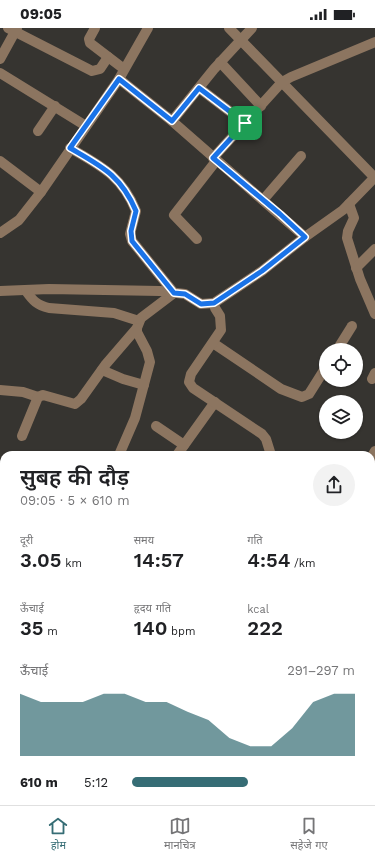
<!DOCTYPE html>
<html lang="hi">
<head>
<meta charset="utf-8">
<style>
	:root { --surface:#fff; --page:#f2f2f2; --text:#202124; --muted:#757577; --line:#e0e0e0; --accent:#366d75 }
	body { margin:0; font-family:"Work Sans","Noto Sans Devanagari",sans-serif; background:var(--page); color:var(--text); height:100vh; display:flex; flex-direction:column; font-size:15px; white-space:nowrap }
	* { box-sizing:border-box; margin:0 }
	p { font-size:13px; color:var(--muted) }
	.icon { flex:none; width:22px; height:22px; fill:none; stroke:currentColor; stroke-width:2; stroke-linecap:round; stroke-linejoin:round }
	.map { position:relative; flex:1; overflow:hidden }
	.sheet { position:absolute; left:0px; top:423px; width:375px; height:354px; display:flex; flex-direction:column; background:var(--surface); border-radius:12px 12px 0 0; box-shadow:0 1px 3px #0004 }
	.sheet>* { flex:none }
	.fabs { position:absolute; left:319px; top:315px; display:grid; gap:8px }
	.fabs a { display:grid; place-items:center; width:44px; height:44px; border-radius:50%; background:var(--surface); box-shadow:0 1px 3px #0004; font-size:20px }
	.pin { position:absolute; display:grid; place-items:center; width:34px; height:34px; color:#fff; margin:-17px; border-radius:8px; box-shadow:0 2px 6px #0006 }
	.round { display:grid; place-items:center; flex:none; width:42px; height:42px; border-radius:21px; background:var(--page) }
	.summary { display:flex; align-items:center; justify-content:space-between; height:68px; padding:0 20px }
	h1 { font-size:22px; font-weight:600; line-height:30px }
	.stats { display:grid; grid-template-columns:repeat(3,1fr); gap:6px; height:68px; padding:4px 20px }
	.stats div { display:grid; align-content:center }
	.stats b { font-size:20px; font-weight:600 }
	.stats small { font-size:11px; font-weight:400 }
	.stats p { font-size:11px }
	.chart { height:112px; padding:8px 20px }
	.chart p { display:flex; justify-content:space-between }
	.chart svg { width:100%; height:72px; margin-top:4px; fill:var(--accent); opacity:.7 }
	ul { padding:0 20px; list-style:none; font-size:13px }
	li { display:grid; grid-template-columns:64px 48px 1fr; align-items:center; height:30px }
	li i { height:10px; border-radius:5px; background:var(--accent) }
	.status { display:flex; justify-content:space-between; align-items:center; height:28px; padding:0 20px; background:var(--surface); direction:ltr }
	.status svg { height:11px; fill:currentColor }
	.dock { display:flex; justify-content:space-around; align-items:center; height:56px; border-top:1px solid var(--line); background:var(--surface); font-size:11px; color:var(--muted) }
	.dock a { display:grid; justify-items:center; gap:2px }
	.dock .selected { color:var(--accent) }
	.map>svg:first-child { display:block }
</style>
</head>
<body>
<div class="status"><b>09:05</b><svg viewBox="0 0 49 12"><path d="M0 12V9h3v3zM5 12V6h3v6zM10 12V3h3v9zM15 12V0h3v12zM26 1h20v11H26zM47 4h2v5h-2z"/></svg></div>
<div class="map">
<svg width="375" height="777" viewBox="0 0 375 777">
	<rect width="100%" height="100%" fill="#363430"/>
	<g fill="none" stroke-linecap="round" stroke-linejoin="round">
		<g stroke="#8c7560" stroke-width="10">
			<path d="M 8,0 L 92,43 L 100,41 L 108,29"/>
			<path d="M 95,0 L 89,11 L 90,15 L 124,41"/>
			<path d="M 229,0 L 375,150"/>
			<path d="M 0,31 L 17,0"/>
			<path d="M 220,34 L 261,78"/>
			<path d="M 0,45 L 86,98"/>
			<path d="M 119,51 L 172,93 L 305,209"/>
			<path d="M 199,60 L 245,95"/>
			<path d="M 172,93 L 214,41 L 252,0"/>
			<path d="M 38,103 L 55,78"/>
			<path d="M 70,120 C 101,138 122,148 136,183 L 130,206 L 132,213 L 174,265 L 141,290 L 137,300 L 137,304 L 147,323 L 150,334 L 135,390 L 119,427"/>
			<path d="M 213,130 L 282,54 L 291,49 L 375,14"/>
			<path d="M 0,133 L 41,164"/>
			<path d="M 263,172 L 301,128"/>
			<path d="M 349,176 L 354,190 L 348,203 L 347,210 L 360,251 L 375,286"/>
			<path d="M 0,205 L 19,192 L 41,164 L 119,51 L 148,0"/>
			<path d="M 197,211 L 174,187 L 216,133"/>
			<path d="M 356,240 L 375,221"/>
			<path d="M 0,263 L 49,261 L 160,263 L 185,266 L 201,276 L 214,275"/>
			<path d="M 26,263 C 33,273 37,277 49,280 L 114,285 L 139,293"/>
			<path d="M 213,315 L 281,361 L 302,369 L 309,366 L 326,339"/>
			<path d="M 337,322 L 352,298"/>
			<path d="M 102,342 L 123,351 L 144,357"/>
			<path d="M 372,351 L 375,345"/>
			<path d="M 0,362 L 23,364 L 38,369"/>
			<path d="M 156,398 L 184,417"/>
			<path d="M 22,408 L 38,369 L 43,367 L 75,376 L 81,371 L 106,336 L 137,300"/>
			<path d="M 177,427 L 215,374"/>
			<path d="M 271,427 L 266,411 L 262,406 L 193,360 L 189,354 L 191,346 L 221,302 L 220,288 L 215,280 L 214,275 L 262,243 L 305,209 L 343,182 L 375,149"/>
			<path d="M 371,430 L 375,423"/>
			<path d="M 0,521 L 4,519"/>
			<path d="M 0,579 L 4,578"/>
			<path d="M 0,615 L 4,611"/>
			<path d="M 371,618 L 375,612"/>
			<path d="M 0,654 L 4,657"/>
			<path d="M 371,692 L 375,693"/>
			<path d="M 0,741 L 4,736"/>
			<path d="M 101,773 L 106,777"/>
			<path d="M 138,777 L 140,773"/>
			<path d="M 289,777 L 291,773"/>
			<path d="M 365,777 L 369,773"/>
		</g>
	</g>
	<g fill="none" stroke-linecap="round" stroke-linejoin="round">
		<g stroke="#fff" stroke-width="8">
			<path id="route" d="M 119,51 L 172,93 L 199,60 L 245,95 L 213,130 L 280,186 L 305,209 L 262,243 L 214,275 L 201,276 L 185,266 L 174,265 L 132,213 L 131,203 L 136,183 C 121,147 101,138 70,120 Z"/>
		</g>
		<use href="#route" stroke="#1a73e8" stroke-width="5"/>
	</g>
</svg>
<div class="fabs">
<a><svg class="icon" aria-label="locate" viewBox="0 0 24 24"><circle cx="12" cy="12" r="6"/><path d="M12 2v4M12 18v4M2 12h4M18 12h4"/></svg></a>
<a><svg class="icon" aria-label="layers" viewBox="0 0 24 24"><path d="M12 4l9 5-9 5-9-5zM3 14l9 5 9-5"/></svg></a>
</div>
<div class="pin" style="left:245px;top:95px;background:#1e9e55"><svg class="icon" aria-label="arrive" viewBox="0 0 24 24"><path d="M6 21V4h12l-3 4 3 4H6"/></svg></div>
<section class="sheet">
<div class="summary"><div><h1>सुबह की दौड़</h1><p>09:05 · 5 × 610 m</p></div><a class="round"><svg class="icon" aria-label="share" viewBox="0 0 24 24"><path d="M12 15V3M7 8l5-5 5 5M5 13v7h14v-7"/></svg></a></div>
<div class="stats">
<div><p>दूरी</p><b>3.05<small> km</small></b></div>
<div><p>समय</p><b>14:57</b></div>
<div><p>गति</p><b>4:54<small> /km</small></b></div>
</div>
<div class="stats">
<div><p>ऊँचाई</p><b>35<small> m</small></b></div>
<div><p>हृदय गति</p><b>140<small> bpm</small></b></div>
<div><p>kcal</p><b>222</b></div>
</div>
<div class="chart"><p><span>ऊँचाई</span>291–297 m</p>
<svg viewBox="0 0 160 44" preserveAspectRatio="none"><path d="M0 44V6L10 11L20 11L30 11L40 6L50 6L60 11L70 11L80 17L90 22L100 33L110 38L120 38L130 27L140 11L150 6L160 6V44z"/></svg>
</div>
<ul>
<li><b>610 m</b>5:12<i style="width:52%"></i></li>
</ul>
</section>
</div>
<nav class="dock">
<a class="selected"><svg class="icon" aria-label="home" viewBox="0 0 24 24"><path d="M3 11l9-7 9 7M6 9v11h12V9"/></svg>होम</a>
<a><svg class="icon" aria-label="map" viewBox="0 0 24 24"><path d="M3 6l6-2 6 2 6-2v14l-6 2-6-2-6 2zM9 4v14M15 6v14"/></svg>मानचित्र</a>
<a><svg class="icon" aria-label="saved" viewBox="0 0 24 24"><path d="M7 4h10v16l-5-4-5 4z"/></svg>सहेजे गए</a>
</nav>
</body>
</html>
